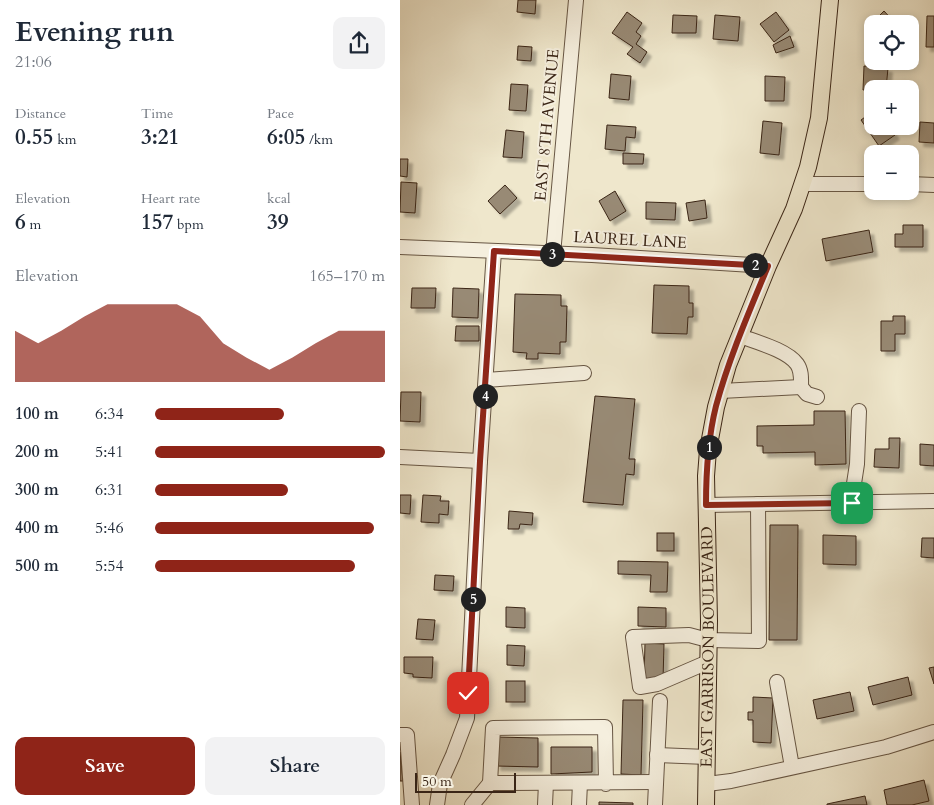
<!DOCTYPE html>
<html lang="en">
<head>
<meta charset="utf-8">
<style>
	:root { --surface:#fff; --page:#f2f2f3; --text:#1f2937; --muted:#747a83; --accent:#8f2418 }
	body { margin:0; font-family:Cardo,serif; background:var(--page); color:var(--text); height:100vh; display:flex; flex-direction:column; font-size:19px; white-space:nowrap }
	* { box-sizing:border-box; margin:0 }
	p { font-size:16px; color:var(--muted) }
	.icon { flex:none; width:28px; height:28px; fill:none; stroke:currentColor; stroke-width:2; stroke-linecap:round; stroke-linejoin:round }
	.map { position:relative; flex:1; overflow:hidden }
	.details { display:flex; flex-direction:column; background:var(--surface); width:400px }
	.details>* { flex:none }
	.buttons { position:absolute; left:464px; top:15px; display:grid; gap:10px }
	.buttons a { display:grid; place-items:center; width:55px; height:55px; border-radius:10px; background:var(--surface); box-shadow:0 2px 8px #0003; font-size:25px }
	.scale { position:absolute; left:15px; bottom:12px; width:101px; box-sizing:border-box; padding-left:5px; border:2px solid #3a2516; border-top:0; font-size:14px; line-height:18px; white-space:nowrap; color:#3a2516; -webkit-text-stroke:4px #f5efde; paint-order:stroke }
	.pin { position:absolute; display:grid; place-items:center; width:42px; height:42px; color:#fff; margin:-21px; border-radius:10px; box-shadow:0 2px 8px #0006 }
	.km { position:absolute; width:25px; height:25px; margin:-12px; border-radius:50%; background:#222; color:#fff; font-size:14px; line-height:25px; text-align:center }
	.round { display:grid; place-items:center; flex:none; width:52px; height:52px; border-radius:10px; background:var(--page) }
	.headline { display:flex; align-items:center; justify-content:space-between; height:85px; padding:0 15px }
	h1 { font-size:28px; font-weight:700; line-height:38px }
	.stats { display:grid; grid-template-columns:repeat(3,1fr); gap:8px; height:85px; padding:5px 15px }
	.stats div { display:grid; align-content:center }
	.stats b { font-size:21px; font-weight:700 }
	.stats small { font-size:14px; font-weight:400 }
	.stats p { font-size:14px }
	.chart { height:140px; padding:10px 15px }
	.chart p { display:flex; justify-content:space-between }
	.chart svg { width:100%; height:90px; margin-top:5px; fill:var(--accent); opacity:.7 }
	.action { display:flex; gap:10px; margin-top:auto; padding:10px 15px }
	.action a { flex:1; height:58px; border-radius:10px; background:var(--accent); color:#fff; font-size:20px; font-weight:700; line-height:58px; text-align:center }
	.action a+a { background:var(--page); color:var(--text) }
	ul { padding:0 15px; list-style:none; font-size:16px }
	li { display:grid; grid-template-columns:80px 60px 1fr; align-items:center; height:38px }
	li i { height:12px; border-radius:6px; background:var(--accent) }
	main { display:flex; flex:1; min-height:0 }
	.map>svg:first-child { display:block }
</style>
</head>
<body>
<main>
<section class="details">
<div class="headline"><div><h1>Evening run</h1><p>21:06</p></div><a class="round"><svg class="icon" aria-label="share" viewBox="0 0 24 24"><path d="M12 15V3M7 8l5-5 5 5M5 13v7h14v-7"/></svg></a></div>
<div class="stats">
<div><p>Distance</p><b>0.55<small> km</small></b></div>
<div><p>Time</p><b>3:21</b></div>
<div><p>Pace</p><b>6:05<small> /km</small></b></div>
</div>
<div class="stats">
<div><p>Elevation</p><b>6<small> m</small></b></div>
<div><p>Heart rate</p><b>157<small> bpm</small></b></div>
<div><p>kcal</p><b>39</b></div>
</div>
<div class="chart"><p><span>Elevation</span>165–170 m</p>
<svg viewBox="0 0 160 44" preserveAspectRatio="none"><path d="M0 44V19L10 25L20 19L30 12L40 6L50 6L60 6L70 6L80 12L90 25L100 32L110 38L120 32L130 25L140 19L150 19L160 19V44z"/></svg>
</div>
<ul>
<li><b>100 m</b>6:34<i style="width:56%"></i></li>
<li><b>200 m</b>5:41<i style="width:100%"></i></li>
<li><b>300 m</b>6:31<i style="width:58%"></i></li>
<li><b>400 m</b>5:46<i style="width:95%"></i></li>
<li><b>500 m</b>5:54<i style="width:87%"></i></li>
</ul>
<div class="action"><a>Save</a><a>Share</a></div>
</section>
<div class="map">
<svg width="534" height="805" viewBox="0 0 534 805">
	<defs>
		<filter id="shadow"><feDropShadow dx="4.5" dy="4.5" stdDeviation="1" flood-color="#0004"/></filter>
	</defs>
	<rect width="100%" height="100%" fill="#efe7cc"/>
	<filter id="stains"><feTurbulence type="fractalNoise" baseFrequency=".004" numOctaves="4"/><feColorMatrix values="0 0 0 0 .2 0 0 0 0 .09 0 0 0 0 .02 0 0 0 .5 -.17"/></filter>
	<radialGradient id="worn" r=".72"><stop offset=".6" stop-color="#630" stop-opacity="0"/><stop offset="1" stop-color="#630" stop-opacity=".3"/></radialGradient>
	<g fill="#988a75" stroke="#3a2516" filter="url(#shadow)">
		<path d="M 118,0 L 136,0 L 135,14 L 117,12 Z"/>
		<path d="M 484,11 L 496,24 L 472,24 L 472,36 L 466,29 Z"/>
		<path d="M 227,12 L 242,23 L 236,32 L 241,36 L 236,44 L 247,52 L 240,63 L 227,54 L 233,47 L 212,33 Z"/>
		<path d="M 376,12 L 389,30 L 374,42 L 360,24 Z"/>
		<path d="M 273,15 L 297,16 L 296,33 L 272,33 Z"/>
		<path d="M 315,15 L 340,17 L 338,41 L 313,39 Z"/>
		<path d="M 527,16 L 534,16 L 534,47 L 526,47 Z"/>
		<path d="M 390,36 L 394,47 L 376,53 L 373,45 Z"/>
		<path d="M 118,46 L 132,47 L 131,61 L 117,60 Z"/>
		<path d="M 464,66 L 488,68 L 486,89 L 463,90 Z"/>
		<path d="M 211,74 L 231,76 L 229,100 L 209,98 Z"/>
		<path d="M 365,76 L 385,77 L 384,101 L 365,101 Z"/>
		<path d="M 111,84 L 128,85 L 126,111 L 109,110 Z"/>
		<path d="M 472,112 L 472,126 L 489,126 L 495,135 L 479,146 L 461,120 Z"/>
		<path d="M 363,121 L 382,123 L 379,155 L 360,153 Z"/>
		<path d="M 520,122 L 534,123 L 534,143 L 519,142 Z"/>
		<path d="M 207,125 L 236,127 L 235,138 L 226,137 L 225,151 L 205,149 Z"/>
		<path d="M 106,130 L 124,132 L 122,158 L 103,157 Z"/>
		<path d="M 223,153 L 244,154 L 243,164 L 223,164 Z"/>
		<path d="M 0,159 L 8,159 L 7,177 L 0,176 Z"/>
		<path d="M 1,182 L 17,183 L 15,213 L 0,212 Z"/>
		<path d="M 105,185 L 117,198 L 100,214 L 88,201 Z"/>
		<path d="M 215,191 L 226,211 L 210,221 L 199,201 Z"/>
		<path d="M 305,200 L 307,218 L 289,221 L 286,203 Z"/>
		<path d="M 246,202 L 276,203 L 275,220 L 246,219 Z"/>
		<path d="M 503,225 L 523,225 L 523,247 L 495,247 L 495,234 L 503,234 Z"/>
		<path d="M 469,230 L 473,252 L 426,261 L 422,239 Z"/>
		<path d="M 254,285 L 289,286 L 289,303 L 293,303 L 293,317 L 288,317 L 287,334 L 252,333 Z"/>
		<path d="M 12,288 L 36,288 L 35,308 L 11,308 Z"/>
		<path d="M 53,288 L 79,289 L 78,318 L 52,317 Z"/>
		<path d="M 115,294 L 161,295 L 161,306 L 167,306 L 166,342 L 160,342 L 160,354 L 138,353 L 138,359 L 126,359 L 127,353 L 113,352 Z"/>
		<path d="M 493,316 L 505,316 L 505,334 L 495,334 L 495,351 L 481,351 L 481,321 L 493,321 Z"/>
		<path d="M 56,326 L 79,326 L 79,341 L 55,341 Z"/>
		<path d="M 1,392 L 21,392 L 20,422 L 0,421 Z"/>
		<path d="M 195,396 L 235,399 L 229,459 L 235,459 L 234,475 L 226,474 L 223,505 L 183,502 Z"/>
		<path d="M 414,411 L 445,411 L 446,464 L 415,465 L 415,452 L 363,453 L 363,446 L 357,446 L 357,426 L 414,425 Z"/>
		<path d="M 489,438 L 500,438 L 499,468 L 474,467 L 475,449 L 489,449 Z"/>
		<path d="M 520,444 L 534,445 L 534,466 L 520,465 Z"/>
		<path d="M 0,495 L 11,495 L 10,514 L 0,513 Z"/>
		<path d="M 23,495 L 41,496 L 40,501 L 49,501 L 48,515 L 39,514 L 39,523 L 21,522 Z"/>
		<path d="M 109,511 L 133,513 L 132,525 L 120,524 L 119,529 L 108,529 Z"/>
		<path d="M 370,525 L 398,525 L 397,640 L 369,640 Z"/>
		<rect x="257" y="533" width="17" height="18"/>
		<path d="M 423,535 L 456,536 L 456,565 L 423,564 Z"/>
		<path d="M 522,538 L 534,538 L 534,558 L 521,557 Z"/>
		<path d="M 218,561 L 268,562 L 267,592 L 250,592 L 251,575 L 218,574 Z"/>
		<path d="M 35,575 L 54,576 L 53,591 L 34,590 Z"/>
		<path d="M 106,607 L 125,608 L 125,628 L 106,627 Z"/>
		<path d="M 238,607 L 266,608 L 266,627 L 238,626 Z"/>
		<path d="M 18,619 L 35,620 L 33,640 L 16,639 Z"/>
		<path d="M 245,643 L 264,644 L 263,680 L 244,679 Z"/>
		<path d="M 107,645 L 125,646 L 124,666 L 107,665 Z"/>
		<path d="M 4,657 L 33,657 L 32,678 L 13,677 L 13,674 L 4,673 Z"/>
		<path d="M 534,667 L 534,684 L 529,668 Z"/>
		<path d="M 508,677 L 512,695 L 473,705 L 468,687 Z"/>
		<rect x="106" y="681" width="19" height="21"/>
		<path d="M 450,692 L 454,711 L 417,719 L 413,700 Z"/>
		<path d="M 353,697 L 373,698 L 371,743 L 353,742 L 353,720 L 348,720 L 348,712 L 353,712 Z"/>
		<path d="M 223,700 L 243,700 L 241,775 L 221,774 Z"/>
		<path d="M 97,737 L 138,738 L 138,767 L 96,766 Z"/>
		<path d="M 151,747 L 192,747 L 192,772 L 151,774 Z"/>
		<path d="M 0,752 L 3,781 L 0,781 Z"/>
		<path d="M 524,780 L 529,801 L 512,805 L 487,805 L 484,790 Z"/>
		<path d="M 465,796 L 467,805 L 427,805 L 427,804 Z"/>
		<path d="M 199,802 L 233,803 L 233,805 L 199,805 Z"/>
	</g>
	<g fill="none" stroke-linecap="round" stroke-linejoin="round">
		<g stroke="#675644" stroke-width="16">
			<g id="minor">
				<path d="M 403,184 L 472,184"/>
				<path d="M 510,184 L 534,185"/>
				<path d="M 0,247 L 192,255 L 368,266"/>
				<path d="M 153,254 L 176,0"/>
				<path d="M 340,336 C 356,342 387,350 397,364 C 402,371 401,380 401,387 L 407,394 L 417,397"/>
				<path d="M 86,380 L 184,373"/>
				<path d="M 321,391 L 401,387"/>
				<path d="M 0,457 L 80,461"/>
				<path d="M 451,503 L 457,464 L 459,411"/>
				<path d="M 306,505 L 534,501"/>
				<path d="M 308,662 L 257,684 L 240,687 L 233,637 L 289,635 L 308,640 L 359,641 L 358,504"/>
				<path d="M 377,682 L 392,767"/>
				<path d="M 0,735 L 7,735 L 12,805"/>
				<path d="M 257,755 L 307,757"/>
				<path d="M 206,784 L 205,727 L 93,728 L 90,783 L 256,782"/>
				<path d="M 307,784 L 331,781 L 486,747 L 534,732"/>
				<path d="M 37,805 L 40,784 L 53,755 L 67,718 L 80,461 L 94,251"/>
				<path d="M 72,805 L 90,783"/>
				<path d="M 145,805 L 146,783"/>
				<path d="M 179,805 L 180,783"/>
				<path d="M 255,805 L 260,701"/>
			</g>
		</g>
		<g stroke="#3a2516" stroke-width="18">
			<g id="major">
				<path id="s1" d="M 306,805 L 309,621 L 306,476 L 308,450 L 316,407 L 328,365 L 368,266 L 394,209 L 408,167 L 419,118 L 430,0"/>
			</g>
		</g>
		<use href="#minor" stroke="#f5efde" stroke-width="14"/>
		<use href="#major" stroke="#efe7cc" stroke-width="16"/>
	</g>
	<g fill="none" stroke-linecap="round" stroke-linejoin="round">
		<g stroke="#fff" stroke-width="10">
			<path id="route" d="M 68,693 L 80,461 L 94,251 L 368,266 C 349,312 329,358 316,406 C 308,438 306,472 306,505 L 452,503"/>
		</g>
		<use href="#route" stroke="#8f2418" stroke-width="6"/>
	</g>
	<g text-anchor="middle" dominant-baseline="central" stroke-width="4" stroke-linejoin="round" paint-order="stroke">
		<g font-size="16" fill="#3a2516" stroke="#f5efde">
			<text transform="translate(147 125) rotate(-85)">EAST 8TH AVENUE</text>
			<text transform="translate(230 240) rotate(3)">LAUREL LANE</text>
			<text stroke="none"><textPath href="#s1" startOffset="158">EAST GARRISON BOULEVARD</textPath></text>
		</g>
	</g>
	<rect width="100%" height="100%" filter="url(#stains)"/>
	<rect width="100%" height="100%" fill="url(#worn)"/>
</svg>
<div class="buttons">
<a><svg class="icon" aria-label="locate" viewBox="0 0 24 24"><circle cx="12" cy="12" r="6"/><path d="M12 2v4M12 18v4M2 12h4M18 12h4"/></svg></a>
<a>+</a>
<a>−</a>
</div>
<div class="scale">50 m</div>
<div class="pin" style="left:452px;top:503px;background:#1e9e55"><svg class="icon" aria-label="arrive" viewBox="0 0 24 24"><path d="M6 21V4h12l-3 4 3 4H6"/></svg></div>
<div class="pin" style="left:68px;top:693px;background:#d93025"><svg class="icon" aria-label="check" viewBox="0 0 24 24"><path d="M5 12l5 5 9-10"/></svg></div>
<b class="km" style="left:309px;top:447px">1</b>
<b class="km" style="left:355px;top:265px">2</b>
<b class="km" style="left:152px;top:254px">3</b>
<b class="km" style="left:85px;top:396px">4</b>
<b class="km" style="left:73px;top:599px">5</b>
</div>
</main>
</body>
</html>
